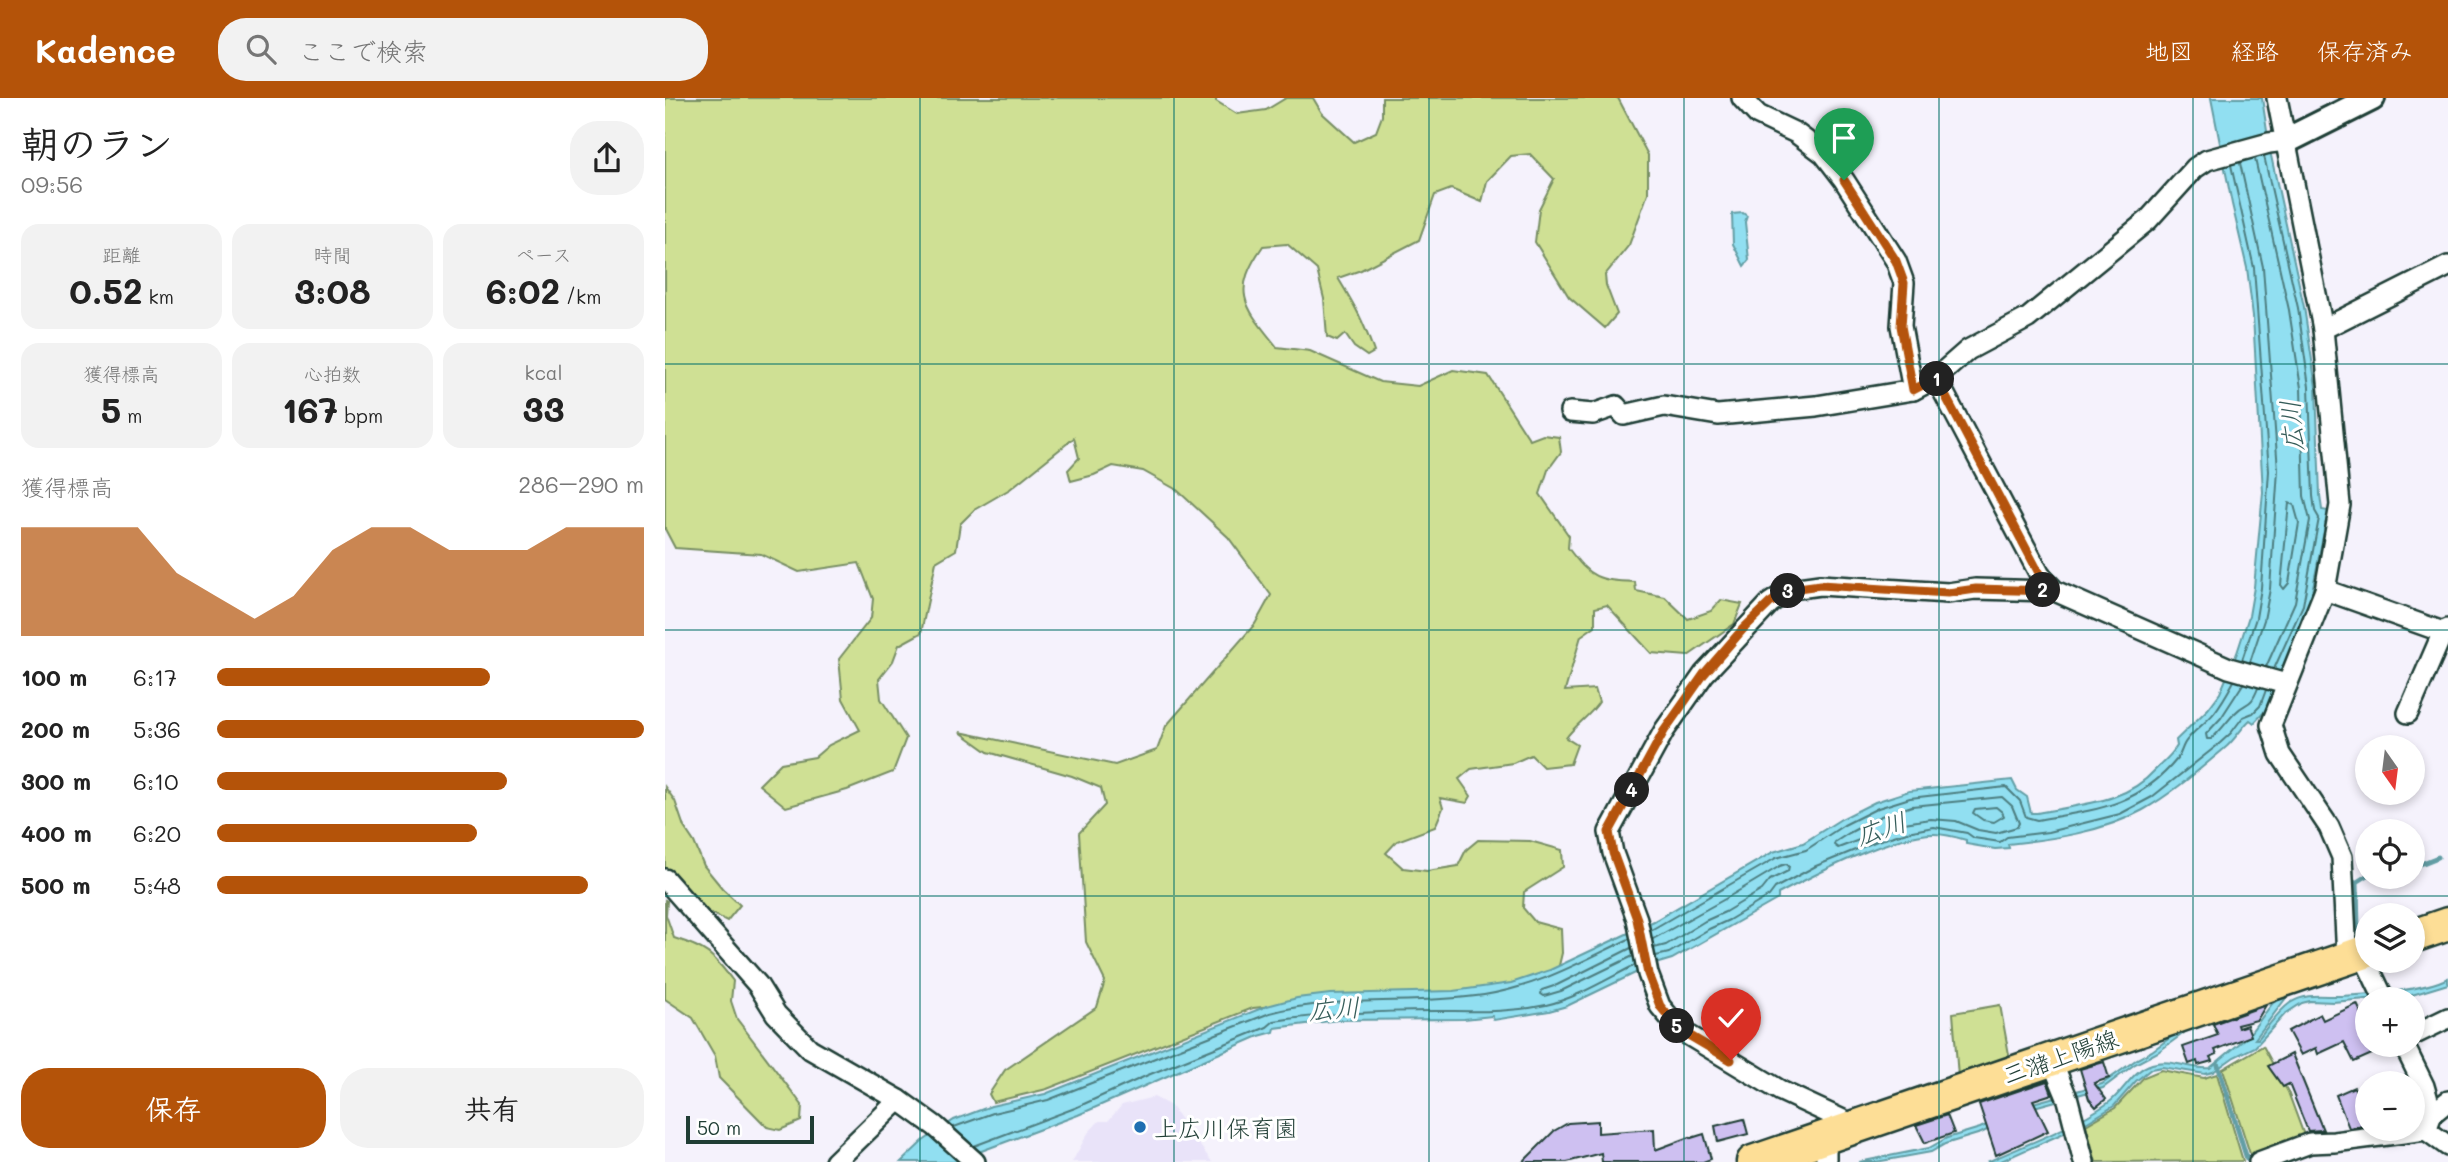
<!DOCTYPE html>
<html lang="ja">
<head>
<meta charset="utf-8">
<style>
	:root { --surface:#fff; --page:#f2f2f2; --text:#222; --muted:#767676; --accent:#b45309 }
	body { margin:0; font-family:Mali,"Klee One",sans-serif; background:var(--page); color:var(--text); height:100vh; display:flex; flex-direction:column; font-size:26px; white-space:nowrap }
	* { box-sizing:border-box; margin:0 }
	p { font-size:23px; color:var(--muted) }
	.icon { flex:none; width:38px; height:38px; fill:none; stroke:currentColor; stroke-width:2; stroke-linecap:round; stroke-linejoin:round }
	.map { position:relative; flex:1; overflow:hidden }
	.sheet { display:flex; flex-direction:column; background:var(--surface); width:665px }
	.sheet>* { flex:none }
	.needle { width:46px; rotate:166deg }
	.fabs { position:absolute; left:1690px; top:637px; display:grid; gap:14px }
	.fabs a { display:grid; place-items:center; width:70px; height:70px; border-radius:50%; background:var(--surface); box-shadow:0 4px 10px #0003; font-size:35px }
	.scale { position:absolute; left:21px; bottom:18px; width:128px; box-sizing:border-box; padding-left:7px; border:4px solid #1f3d34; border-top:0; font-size:19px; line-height:24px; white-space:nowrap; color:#1f3d34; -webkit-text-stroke:5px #fff; paint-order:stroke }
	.pin { position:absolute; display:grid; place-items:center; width:60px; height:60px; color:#fff; margin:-72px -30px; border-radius:50% 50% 50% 0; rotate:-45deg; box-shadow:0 0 7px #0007 }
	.pin .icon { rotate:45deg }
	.km { position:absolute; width:35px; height:35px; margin:-18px; border-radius:50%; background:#222; color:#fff; font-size:19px; line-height:35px; text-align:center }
	.round { display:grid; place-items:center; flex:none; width:74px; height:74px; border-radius:28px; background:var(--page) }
	.head { display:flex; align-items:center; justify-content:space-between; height:119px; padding:0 21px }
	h1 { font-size:38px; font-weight:800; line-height:52px }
	.metrics { display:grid; grid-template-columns:repeat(3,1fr); gap:10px; height:119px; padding:7px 21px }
	.metrics div { display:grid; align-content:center; border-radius:18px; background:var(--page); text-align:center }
	.metrics b { font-size:35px; font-weight:800 }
	.metrics small { font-size:19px; font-weight:400 }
	.metrics p { font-size:19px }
	.chart { height:196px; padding:14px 21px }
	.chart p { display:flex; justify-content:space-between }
	.chart svg { width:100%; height:126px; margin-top:7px; fill:var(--accent); opacity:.7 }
	.action { display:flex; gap:14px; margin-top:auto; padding:14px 21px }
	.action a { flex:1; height:80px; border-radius:28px; background:var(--accent); color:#fff; font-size:28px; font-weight:800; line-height:80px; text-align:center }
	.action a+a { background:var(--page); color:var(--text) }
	ul { padding:0 21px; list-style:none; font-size:23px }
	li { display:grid; grid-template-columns:112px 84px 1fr; align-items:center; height:52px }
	li i { height:18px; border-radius:9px; background:var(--accent) }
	header { display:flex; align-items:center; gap:42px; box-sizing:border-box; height:98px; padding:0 35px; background:var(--accent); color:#fff }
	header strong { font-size:33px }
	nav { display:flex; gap:38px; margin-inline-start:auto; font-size:24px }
	.search { width:490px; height:63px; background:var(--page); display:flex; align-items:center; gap:18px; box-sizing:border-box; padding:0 24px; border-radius:28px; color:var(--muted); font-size:26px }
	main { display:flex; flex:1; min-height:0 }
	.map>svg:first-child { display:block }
</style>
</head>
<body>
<header>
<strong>Kadence</strong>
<div class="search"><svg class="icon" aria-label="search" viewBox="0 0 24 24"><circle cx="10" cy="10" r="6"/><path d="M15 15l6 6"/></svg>ここで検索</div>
<nav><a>地図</a><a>経路</a><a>保存済み</a></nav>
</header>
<main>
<section class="sheet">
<div class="head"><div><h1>朝のラン</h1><p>09:56</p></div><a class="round"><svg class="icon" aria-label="share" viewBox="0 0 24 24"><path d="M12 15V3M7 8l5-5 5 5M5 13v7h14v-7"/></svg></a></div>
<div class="metrics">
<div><p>距離</p><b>0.52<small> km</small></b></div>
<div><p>時間</p><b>3:08</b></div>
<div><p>ペース</p><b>6:02<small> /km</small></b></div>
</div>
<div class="metrics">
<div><p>獲得標高</p><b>5<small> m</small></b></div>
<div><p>心拍数</p><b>167<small> bpm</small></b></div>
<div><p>kcal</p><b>33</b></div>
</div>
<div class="chart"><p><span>獲得標高</span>286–290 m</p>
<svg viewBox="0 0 160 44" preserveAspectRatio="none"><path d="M0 44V6L10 6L20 6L30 6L40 22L50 30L60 38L70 30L80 14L90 6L100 6L110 14L120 14L130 14L140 6L150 6L160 6V44z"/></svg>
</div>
<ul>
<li><b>100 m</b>6:17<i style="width:64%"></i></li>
<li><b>200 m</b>5:36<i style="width:100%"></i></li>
<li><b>300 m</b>6:10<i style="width:68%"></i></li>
<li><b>400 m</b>6:20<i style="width:61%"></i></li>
<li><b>500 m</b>5:48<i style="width:87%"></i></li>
</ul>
<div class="action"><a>保存</a><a>共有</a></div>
</section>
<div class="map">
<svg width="1783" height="1064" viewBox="0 0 1783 1064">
	<rect width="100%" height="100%" fill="#f5f2fc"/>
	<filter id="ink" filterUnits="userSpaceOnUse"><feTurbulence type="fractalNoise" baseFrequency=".0143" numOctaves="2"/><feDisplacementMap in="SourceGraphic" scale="14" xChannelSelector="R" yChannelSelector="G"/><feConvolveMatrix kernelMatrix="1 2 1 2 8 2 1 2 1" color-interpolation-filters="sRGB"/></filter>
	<g filter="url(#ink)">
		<path fill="#e9e3f9" d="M 489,999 L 506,1008 L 547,1064 L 407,1064 L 423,1035 L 434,1023 L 443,1023 L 457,1007 Z"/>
		<g fill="#cfe094" stroke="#778e64" stroke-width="2">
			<path d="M 0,0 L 551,0 L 551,3 L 572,16 L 601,12 L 621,0 L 648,0 L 657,15 L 689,44 L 711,34 L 717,18 L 717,0 L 953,0 L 983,57 L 983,95 L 964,147 L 940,177 L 941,187 L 952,216 L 940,230 L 904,199 L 870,144 L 874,111 L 889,81 L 865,56 L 846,58 L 822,83 L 817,104 L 786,91 L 770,97 L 754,142 L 696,172 L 673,180 C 690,208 698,222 709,254 L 702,258 L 689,249 L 680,236 L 672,243 L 662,239 L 659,201 L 652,172 L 622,146 L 598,148 C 565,195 580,209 612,249 L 645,253 L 715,284 L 753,288 L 788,272 L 823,277 L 865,342 L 878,337 L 894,339 L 896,354 L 883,372 L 875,396 L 904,438 L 903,450 C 926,481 932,482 970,484 L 971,493 L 1000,499 L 1023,521 L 1046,513 L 1056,502 L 1077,506 L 1069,526 L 1023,558 L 986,555 L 942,507 L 930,510 L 930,528 L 916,538 L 900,593 L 930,591 L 934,604 C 925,618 911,626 901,640 L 912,647 L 905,666 L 878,669 L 866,657 L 848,665 L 806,671 L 794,681 L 806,698 L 802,705 L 775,700 L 778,710 L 770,729 L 732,743 L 721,755 L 738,770 L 762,773 L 793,768 L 801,752 L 813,742 L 865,743 L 897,752 L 898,769 L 859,794 L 858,810 L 870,824 L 896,831 L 897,855 L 891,880 L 715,907 L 660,903 L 588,910 L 382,991 L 328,1004 L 324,996 L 340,972 L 432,909 L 440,883 L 421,844 L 414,735 L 440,707 L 436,690 L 407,678 L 323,654 L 295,634 L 450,667 L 492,652 L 501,628 L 590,526 L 606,497 L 563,439 L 512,392 L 478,373 L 448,368 L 429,377 L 406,383 L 403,372 L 414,360 L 409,340 L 345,391 L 309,412 L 295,426 L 291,452 L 271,464 L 256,535 L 234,547 L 228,563 L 214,581 L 216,601 L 241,640 L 228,674 L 182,692 L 121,709 L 94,687 L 116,665 L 150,659 L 164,647 L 195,632 L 178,601 L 174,561 L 206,520 L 208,501 L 194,465 L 134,474 L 96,456 L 10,450 L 0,431 Z"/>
			<path d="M 0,689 L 10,703 L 19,729 L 29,744 L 39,768 L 57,790 L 75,807 L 62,823 L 38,811 L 0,781 Z"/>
			<path d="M 0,802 L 2,803 L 1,817 L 9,840 C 41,850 48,856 68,883 L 66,903 L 72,921 L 137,1007 L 136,1023 L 115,1032 L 102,1029 L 54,980 L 50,958 L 28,920 L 0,901 Z"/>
			<path d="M 1335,907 L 1345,962 L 1293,979 L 1288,915 Z"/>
			<path d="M 1598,948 L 1623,994 L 1640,1040 L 1586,1059 L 1558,971 Z"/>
			<path d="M 1496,972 L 1539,980 L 1552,976 L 1578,1063 L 1431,1064 L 1421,1027 L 1450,1010 L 1479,979 Z"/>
		</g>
		<g fill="#91dff1" stroke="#639ea5" stroke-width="2">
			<path d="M 1546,0 L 1597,0 L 1605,53 L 1639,209 L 1651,289 L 1655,397 L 1657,412 L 1663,413 L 1644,509 L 1602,611 L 1589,625 L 1585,622 C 1576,630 1570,642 1560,650 C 1535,671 1507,696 1478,712 C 1438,734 1388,741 1343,746 L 1344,750 L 1330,751 L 1301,746 L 1301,742 C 1291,739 1280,736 1269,736 C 1227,736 1151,776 1113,796 L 1113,801 L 1007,861 L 987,867 L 902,908 L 884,913 L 829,922 L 827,918 L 799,921 L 673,922 L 610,930 L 609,934 L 594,938 L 413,1017 L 311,1055 L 293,1064 L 236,1064 L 258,1043 L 289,1022 L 326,1008 L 380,996 L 602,908 L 632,900 L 665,896 L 788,893 L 846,885 L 885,872 L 989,823 L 1108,754 L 1138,745 L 1176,721 L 1210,704 L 1244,693 L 1347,682 L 1352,692 L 1362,699 L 1366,715 L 1372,715 C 1414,706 1460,706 1490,672 C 1498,664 1506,658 1512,648 L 1511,642 L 1543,611 L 1555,595 L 1572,555 L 1584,518 L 1589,489 L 1598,394 L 1588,218 L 1582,170 L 1567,106 Z"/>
			<path d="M 1078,115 L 1082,118 L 1080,124 L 1084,162 L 1079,168 L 1068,146 L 1067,116 Z"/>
			<path d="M 1708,863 L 1723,863 L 1624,896 L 1590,941 L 1593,941 C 1602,930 1612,914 1625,905 C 1642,894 1659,899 1677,898 C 1707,896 1757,893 1783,880 L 1783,886 L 1747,897 L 1668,904 L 1645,903 L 1637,905 L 1620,916 L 1590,949 L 1569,959 L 1548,974 L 1540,976 L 1497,969 L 1486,971 L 1471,983 L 1449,1008 L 1419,1026 L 1334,1064 L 1322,1064 C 1362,1046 1407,1030 1443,1005 C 1459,994 1467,972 1487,966 C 1506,960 1526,972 1545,970 L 1582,939 L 1607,906 L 1623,889 Z"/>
			<path d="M 1536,917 L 1538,921 L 1493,954 L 1470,966 L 1438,990 L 1369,1009 L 1316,1035 L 1280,1046 L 1266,1054 L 1211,1064 L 1194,1064 L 1264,1050 L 1282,1040 L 1315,1030 L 1368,1005 L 1437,986 L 1472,961 L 1487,953 Z"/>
		</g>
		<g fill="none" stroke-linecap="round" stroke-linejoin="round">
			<g stroke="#4d7e80" stroke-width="2">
				<path d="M 1599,58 L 1633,210 L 1644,289 L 1648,398 L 1650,413 L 1654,420 L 1638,507 L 1609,571"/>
				<path d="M 1590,61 L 1624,212 L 1636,290 L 1639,398 L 1645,422 L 1630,504 L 1601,569"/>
				<path d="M 1575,65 L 1598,169 L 1613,372 L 1605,491 L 1599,522 L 1585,564"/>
				<path d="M 1566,67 L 1589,170 L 1604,373 L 1596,490 L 1591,520 L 1577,562"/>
				<path d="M 1624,405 L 1629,407 L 1634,425 L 1624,485 L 1619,491 L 1616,487 Z"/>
				<path d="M 1578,586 L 1556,620 L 1541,636 L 1542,641 L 1546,641 C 1556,633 1561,624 1570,615 C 1582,602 1585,611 1593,590"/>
				<path d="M 1337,699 L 1347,708 L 1354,725 L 1352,729 L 1331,735 L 1313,732 L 1291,723 L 1266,721 L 1239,725 L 1173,750 L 1169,747 L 1170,744 L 1184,735 L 1216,718 L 1247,708 Z"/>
				<path d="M 1331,709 L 1337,714 L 1339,718 L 1329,724 L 1318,722 L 1308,715 L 1310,711 Z"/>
				<path d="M 986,832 L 1111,760 L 1141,752 L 1179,727 L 1213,710 L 1245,700 L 1341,689 L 1355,703 L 1361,719 L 1372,722 C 1429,712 1473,709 1512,661 C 1517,655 1517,647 1522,642 C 1529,632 1541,625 1549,615 C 1557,605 1563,594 1569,583"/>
				<path d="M 988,841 L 1060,801 L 1115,768 L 1121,766 L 1124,768 L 1123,773 L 1105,782 L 1097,792 L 1060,814 L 1040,823 L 1001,847 L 989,850"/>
				<path d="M 966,850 L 892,887 L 877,892 L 876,896 L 879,898 L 896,893 L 968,858"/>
				<path d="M 991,858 L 1004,855 L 1044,831 L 1064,822 L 1104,798 L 1110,790 L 1151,768 L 1212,743 L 1242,734 L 1269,729 L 1302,735 L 1309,740 L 1335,744 L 1342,739 L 1383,734 L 1455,716 L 1487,699 L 1554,646 L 1566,635 L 1578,619 L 1588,615 L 1595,608 L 1601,592"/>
				<path d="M 289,1029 L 328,1015 L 383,1002 L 605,915 C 676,896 747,908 819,897 C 877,887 913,865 964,841"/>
				<path d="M 309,1048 L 410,1010 L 483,977 L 602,929 L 609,923 C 663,915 716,913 770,913 C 808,913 844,915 881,907 C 912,900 942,881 970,867"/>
			</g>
			<g stroke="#639ea5" stroke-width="5">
				<path d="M 1748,769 L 1773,759"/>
				<path d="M 1686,838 L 1693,833 L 1692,784 L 1703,777"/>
				<path d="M 1553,967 L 1582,1061"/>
			</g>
		</g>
		<g fill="#cec0f1" stroke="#1f3d34" stroke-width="2">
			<path d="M 1692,906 L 1703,929 L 1703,947 L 1727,947 L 1689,964 L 1679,944 L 1653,956 L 1651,950 L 1636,957 L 1623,933 L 1655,916 L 1658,922 Z"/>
			<path d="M 1601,907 L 1592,922 L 1572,927 L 1573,930 L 1582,927 L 1586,938 L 1550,952 L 1552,956 L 1545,959 L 1547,963 L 1533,967 L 1532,963 L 1524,966 L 1518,949 L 1553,937 L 1548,926 Z"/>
			<path d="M 1627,956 L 1658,1032 L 1656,1032 L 1643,1033 L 1624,986 L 1618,989 L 1603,968 Z"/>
			<path d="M 1439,964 L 1444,980 L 1429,985 L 1441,1001 L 1431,1009 L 1424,1001 L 1415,971 Z"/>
			<path d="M 1382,983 L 1387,996 L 1368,1002 L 1383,1033 L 1331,1057 L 1314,1006 Z"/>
			<path d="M 1689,989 L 1693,999 L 1703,995 L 1703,1027 L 1684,1030 L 1671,997 Z"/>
			<path d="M 1282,1017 L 1289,1035 L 1260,1045 L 1251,1027 Z"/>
			<path d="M 1079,1021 L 1083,1036 L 1053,1044 L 1050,1028 Z"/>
			<path d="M 933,1023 L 933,1035 L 989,1031 L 990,1052 L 1025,1039 L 1026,1040 L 1039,1036 L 1046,1061 L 1038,1064 L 937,1064 L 936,1055 L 902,1064 L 858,1064 L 889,1033 L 903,1025 Z"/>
		</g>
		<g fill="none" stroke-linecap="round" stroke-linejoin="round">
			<g stroke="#1f3d34" stroke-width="24">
				<g id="minor">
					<path d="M 1077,0 L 1093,17 L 1131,35 L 1159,56 L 1179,82 L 1231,163 L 1239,185 L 1236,228 L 1248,292"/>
					<path d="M 1612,0 L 1658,231 L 1675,407 L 1660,492 L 1606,627 L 1615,656 L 1664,729 L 1677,759 L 1682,861"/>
					<path d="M 1658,231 L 1783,168"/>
					<path d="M 1271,280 L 1375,477 L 1390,493 L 1564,570 L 1621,586"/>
					<path d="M 905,314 L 928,316 L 951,308 L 959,317 L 999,308 L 1053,317 L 1151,308 L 1248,292 L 1271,280 L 1303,252 L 1363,220 L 1483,122 L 1530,70 L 1542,62 L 1604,45 L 1621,43"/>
					<path d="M 1660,492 L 1778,534"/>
					<path d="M 1743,615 L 1778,534 L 1783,531"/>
					<path d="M 0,781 L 93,887 L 111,916 L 145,951 L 234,1002 L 270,1028 L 310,1064"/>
					<path d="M 1697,855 L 1719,901"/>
					<path d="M 1748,937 L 1783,920"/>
					<path d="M 1739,947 L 1759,988 L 1767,1016"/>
					<path d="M 1386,961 L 1403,1002 L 1419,1064"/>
					<path d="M 1763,1027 L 1767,1016 L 1783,1003"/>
					<path d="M 1191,1028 L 1116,993 L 1015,932 L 995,908 L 983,876 L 972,821 L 948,755 L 944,734 L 999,633 L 1039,576 L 1105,505 L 1126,491 L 1155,487 L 1283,495 L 1310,491 L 1390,493"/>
					<path d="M 170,1064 L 234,1002"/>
					<path d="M 1161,1064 L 1161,1039"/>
					<path d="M 1594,1064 L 1645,1045 L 1669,1044 L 1761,1032 L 1783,1048"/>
				</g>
			</g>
			<g stroke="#1f3d34" stroke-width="30">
				<path id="tertiary" d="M 1621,43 L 1707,0"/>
			</g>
			<g stroke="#1f3d34" stroke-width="37">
				<g id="primary">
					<path d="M 1748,838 L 1783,826"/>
					<path d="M 1088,1064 L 1703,853"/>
				</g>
			</g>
			<use href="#minor" stroke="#fff" stroke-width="19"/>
			<use href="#tertiary" stroke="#fff" stroke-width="24"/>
			<use href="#primary" stroke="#fdde96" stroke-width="32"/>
		</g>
	</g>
	<g fill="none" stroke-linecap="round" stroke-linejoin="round" filter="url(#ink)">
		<g stroke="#fff" stroke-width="14">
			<path id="route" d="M 1066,962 L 1015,932 L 995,908 L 983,876 L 972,821 L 948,755 L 944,734 L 999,633 L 1039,576 L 1078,531 L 1105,505 L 1126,491 L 1155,487 L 1283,495 L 1311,491 L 1390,493 L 1375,477 L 1271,280 L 1248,292 L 1236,228 L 1239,185 L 1231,163 L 1179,82"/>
		</g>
		<use href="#route" stroke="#b45309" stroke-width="9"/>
	</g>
	<path fill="none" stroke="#0f766e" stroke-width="2" stroke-opacity="0.55" d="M 255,0 L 255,1064M 509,0 L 509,1064M 764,0 L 764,1064M 1019,0 L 1019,1064M 1274,0 L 1274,1064M 1528,0 L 1528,1064M 0,266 L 1783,266M 0,532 L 1783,532M 0,798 L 1783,798"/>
	<circle fill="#1f6fb2" stroke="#fff" stroke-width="2.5" cx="475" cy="1029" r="7"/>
	<g text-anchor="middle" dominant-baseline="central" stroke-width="6" stroke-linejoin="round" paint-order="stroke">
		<g font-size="24" fill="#1f3d34" stroke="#fff">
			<text transform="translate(1395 958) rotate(-19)">三潴上陽線</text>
		</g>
		<g font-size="24" fill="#1f3d34" stroke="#fff" text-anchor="start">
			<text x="489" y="1029">上広川保育園</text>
		</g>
		<g font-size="26" font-style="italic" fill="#365d5a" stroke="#fff">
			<text transform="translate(1626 328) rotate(-95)">広川</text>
			<text transform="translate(1216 730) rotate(-18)">広川</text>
			<text transform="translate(669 910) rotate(-4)">広川</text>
		</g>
	</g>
</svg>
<div class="fabs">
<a><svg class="needle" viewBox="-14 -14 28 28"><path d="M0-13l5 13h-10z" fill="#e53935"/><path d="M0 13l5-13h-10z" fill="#767676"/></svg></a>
<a><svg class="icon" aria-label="locate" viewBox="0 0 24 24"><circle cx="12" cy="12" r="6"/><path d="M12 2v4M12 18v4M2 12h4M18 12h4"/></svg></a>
<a><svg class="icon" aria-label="layers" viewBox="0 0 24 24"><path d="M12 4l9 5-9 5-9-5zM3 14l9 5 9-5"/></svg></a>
<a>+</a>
<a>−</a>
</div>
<div class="scale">50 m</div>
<div class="pin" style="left:1179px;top:82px;background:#1e9e55"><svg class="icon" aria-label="arrive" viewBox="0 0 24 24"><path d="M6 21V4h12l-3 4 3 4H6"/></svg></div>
<div class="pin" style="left:1066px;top:962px;background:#d93025"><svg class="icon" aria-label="check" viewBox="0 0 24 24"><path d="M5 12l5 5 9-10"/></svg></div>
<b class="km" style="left:1272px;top:281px">1</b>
<b class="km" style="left:1378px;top:492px">2</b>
<b class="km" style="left:1123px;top:493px">3</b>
<b class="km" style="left:967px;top:692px">4</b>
<b class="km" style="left:1012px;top:928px">5</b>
</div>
</main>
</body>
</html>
